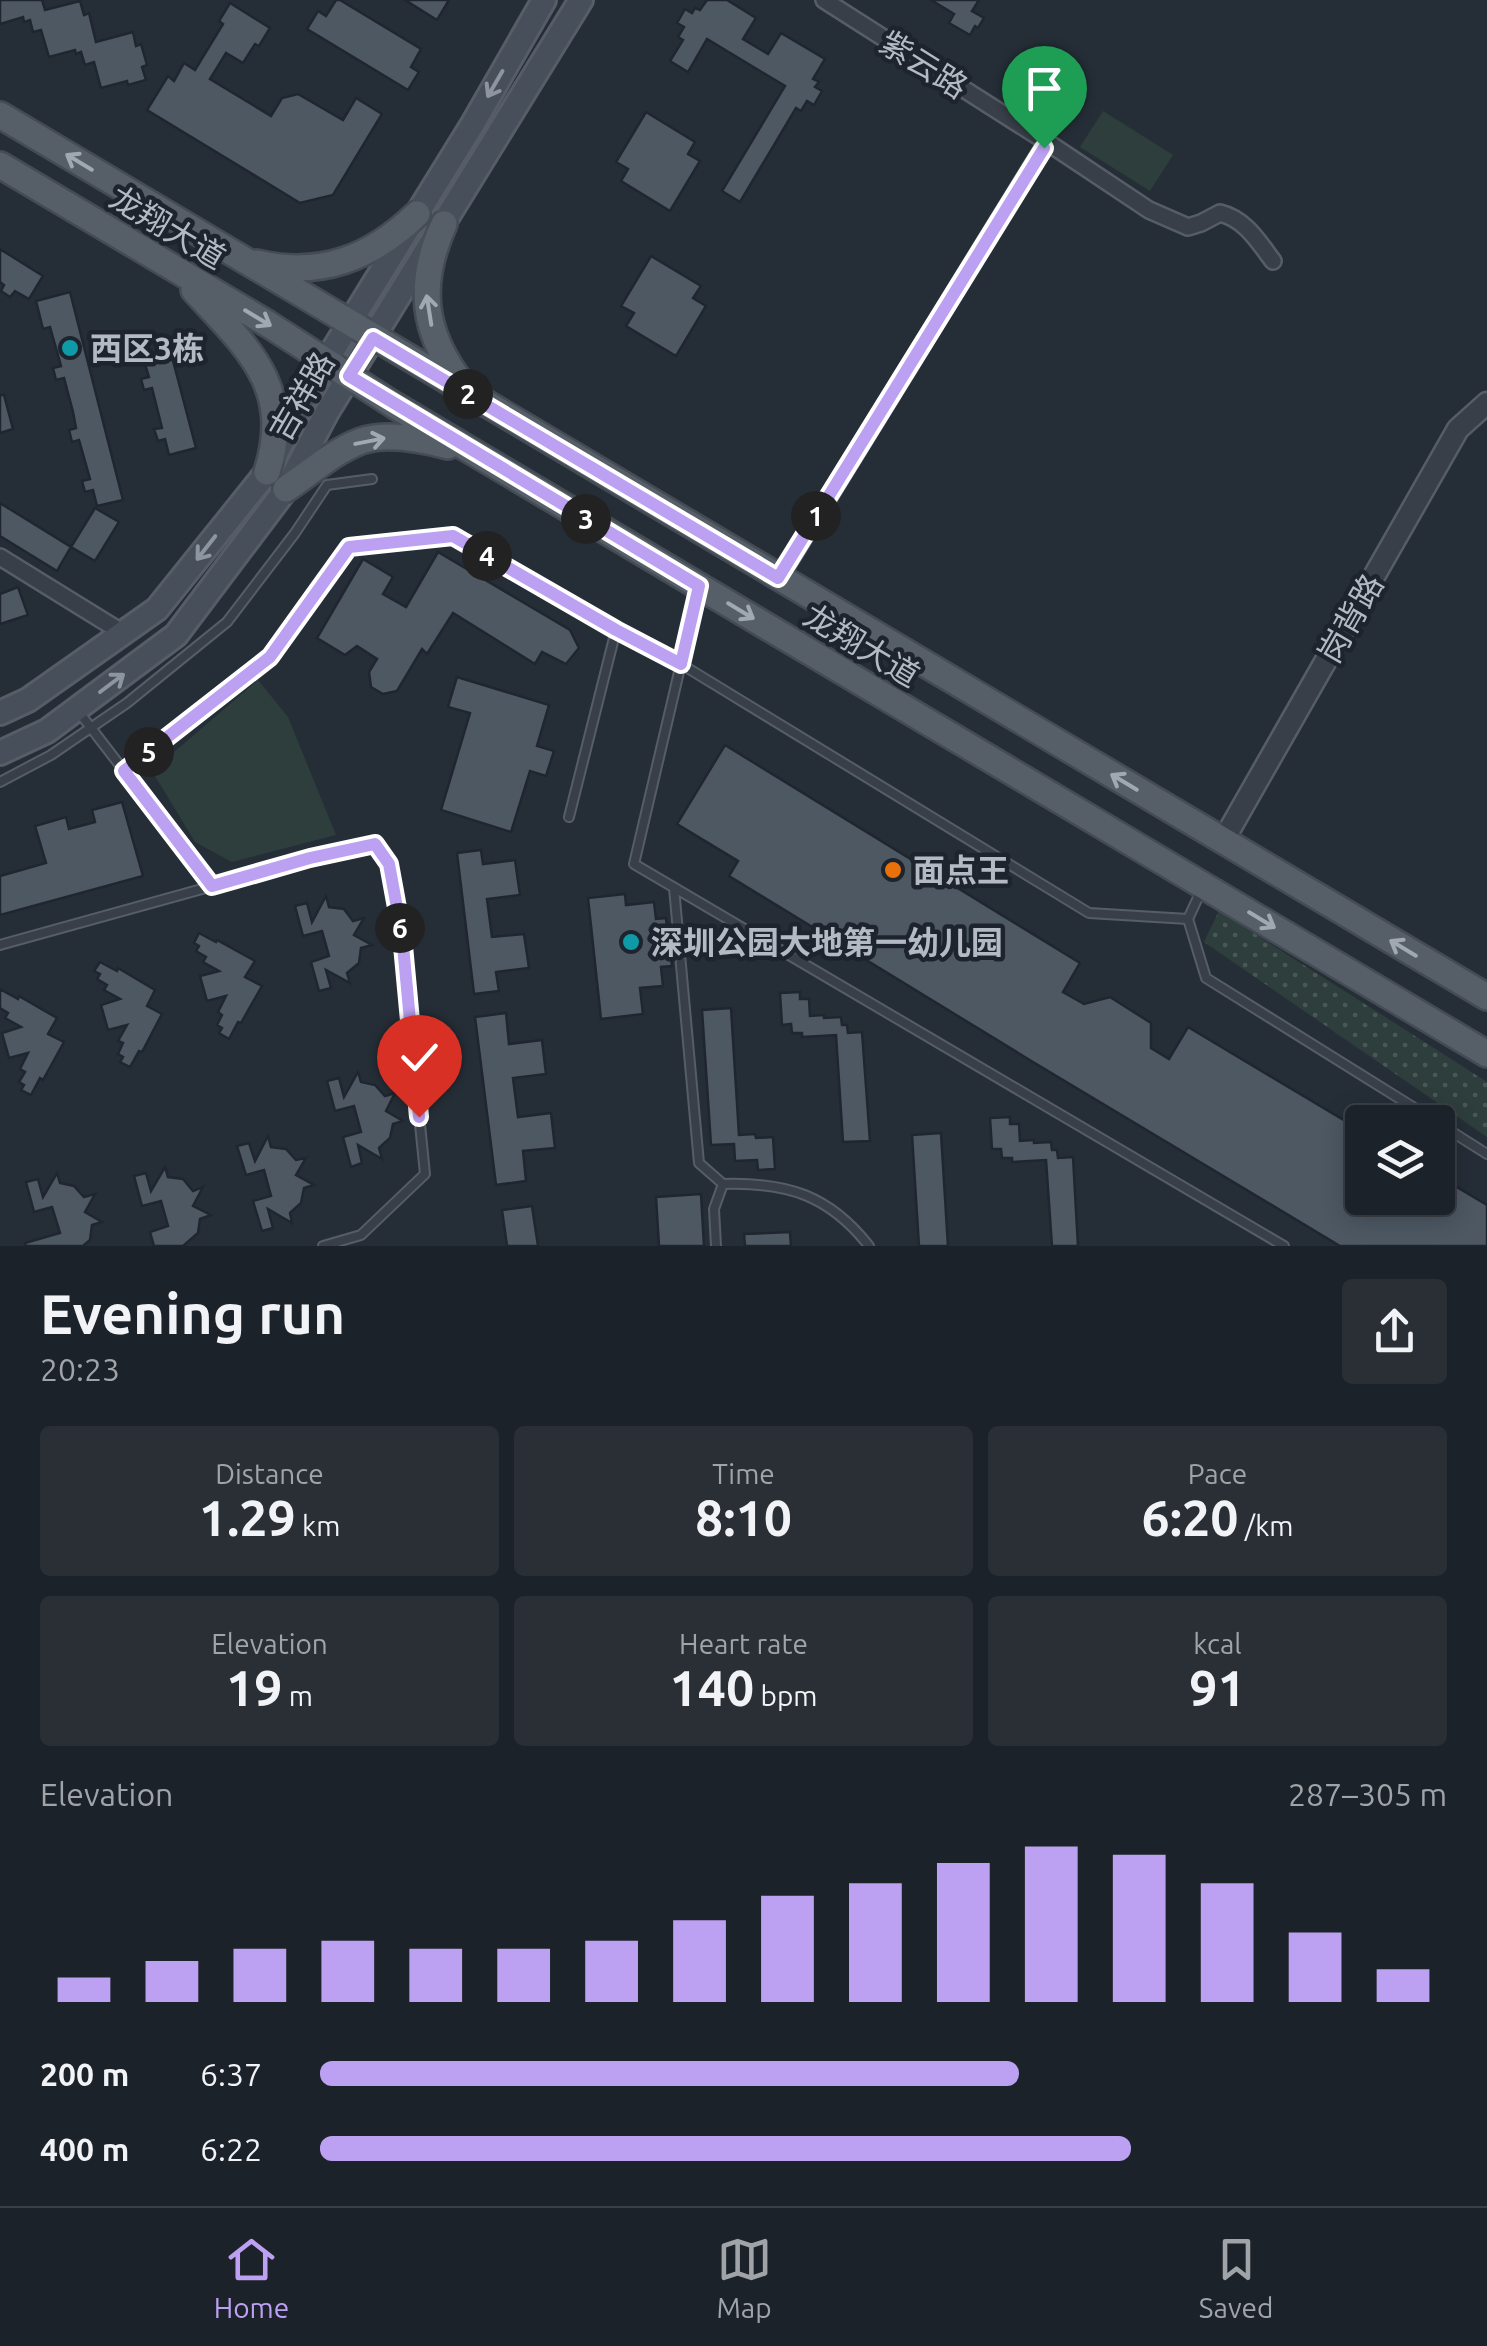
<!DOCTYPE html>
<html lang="en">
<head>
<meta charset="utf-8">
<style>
	:root { --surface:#1c2229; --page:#292f35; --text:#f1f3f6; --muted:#a0a4a8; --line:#3a3f46; --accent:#bca0f2 }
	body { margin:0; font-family:Ubuntu,"Noto Sans SC",sans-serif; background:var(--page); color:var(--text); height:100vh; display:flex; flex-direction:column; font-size:38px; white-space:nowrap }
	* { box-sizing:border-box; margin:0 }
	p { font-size:32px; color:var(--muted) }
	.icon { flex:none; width:55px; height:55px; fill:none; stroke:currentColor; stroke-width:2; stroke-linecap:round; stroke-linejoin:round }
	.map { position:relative; height:1246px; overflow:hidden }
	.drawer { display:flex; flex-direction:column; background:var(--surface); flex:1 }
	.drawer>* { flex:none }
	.controls { position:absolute; left:1345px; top:1105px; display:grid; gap:20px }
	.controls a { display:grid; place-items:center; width:110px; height:110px; border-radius:10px; background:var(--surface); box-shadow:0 5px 25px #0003,0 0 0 2px var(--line); font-size:50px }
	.pin { position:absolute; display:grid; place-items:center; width:85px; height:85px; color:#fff; margin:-102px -42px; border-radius:50% 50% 50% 0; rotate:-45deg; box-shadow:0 0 10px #0007 }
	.pin .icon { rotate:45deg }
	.km { position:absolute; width:50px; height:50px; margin:-25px; border-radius:50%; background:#222; color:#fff; font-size:28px; line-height:50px; text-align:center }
	.round { display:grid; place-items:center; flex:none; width:105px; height:105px; border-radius:10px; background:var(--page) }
	.head { display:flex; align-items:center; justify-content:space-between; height:170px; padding:0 40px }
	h1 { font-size:55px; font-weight:700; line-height:75px }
	.figures { display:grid; grid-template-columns:repeat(3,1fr); gap:15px; height:170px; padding:10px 40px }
	.figures div { display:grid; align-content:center; border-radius:10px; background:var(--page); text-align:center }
	.figures b { font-size:50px; font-weight:700 }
	.figures small { font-size:28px; font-weight:400 }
	.figures p { font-size:28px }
	.chart { height:280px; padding:20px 40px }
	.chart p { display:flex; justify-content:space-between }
	.chart svg { width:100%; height:180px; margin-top:10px; stroke:var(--accent); stroke-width:6 }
	ul { padding:0 40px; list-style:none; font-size:32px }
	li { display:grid; grid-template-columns:160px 120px 1fr; align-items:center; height:75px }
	li i { height:25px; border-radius:12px; background:var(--accent) }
	.tabs { display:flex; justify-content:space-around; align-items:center; height:140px; border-top:2px solid var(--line); background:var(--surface); font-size:28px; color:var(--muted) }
	.tabs a { display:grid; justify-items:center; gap:5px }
	.tabs .active { color:var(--accent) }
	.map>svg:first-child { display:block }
</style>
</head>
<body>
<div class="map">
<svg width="1487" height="1246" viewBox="0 0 1487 1246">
	<defs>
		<pattern id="garden-dots" width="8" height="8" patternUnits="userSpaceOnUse" patternTransform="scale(2.5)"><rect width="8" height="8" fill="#2d3e3d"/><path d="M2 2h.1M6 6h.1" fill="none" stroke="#495857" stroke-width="1.8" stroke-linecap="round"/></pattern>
	</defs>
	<rect width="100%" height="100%" fill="#252e37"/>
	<g fill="#2d3e3d">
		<path d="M 1103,111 L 1173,155 L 1150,191 L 1080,147 Z"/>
		<path d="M 258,680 L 288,717 L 336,835 L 232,862 L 195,842 L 152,771 Z"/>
	</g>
	<path fill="url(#garden-dots)" d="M 1219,911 L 1487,1082 L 1487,1137 L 1204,942 Z"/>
	<g fill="#4d5863" stroke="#1f262f" stroke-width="2.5">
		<path d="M 0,0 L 42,0 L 45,10 L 80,1 L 84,15 L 89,13 L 96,42 L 133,32 L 136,46 L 141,44 L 147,65 L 142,67 L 146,80 L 128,85 L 127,81 L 101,88 L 94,62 L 85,65 L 81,52 L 76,54 L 75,50 L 49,57 L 41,30 L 33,32 L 30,20 L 24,22 L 23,17 L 0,24 Z"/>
		<path d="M 336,0 L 340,0 L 421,49 L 411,67 L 419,72 L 408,90 L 307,29 L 318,11 L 326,16 Z"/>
		<path d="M 405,0 L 449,0 L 437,20 Z"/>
		<path d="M 707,0 L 727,0 L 756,18 L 743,39 L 768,54 L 781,33 L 825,59 L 813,79 L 819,82 L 815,87 L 822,91 L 814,105 L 807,101 L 801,111 L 796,108 L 740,202 L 722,191 L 785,86 L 707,39 L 688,72 L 670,61 L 683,40 L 678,37 L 684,27 L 677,23 L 685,9 L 692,13 L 695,8 L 700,10 Z"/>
		<path d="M 931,0 L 979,0 L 972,11 L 984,18 L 978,28 L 975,26 L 970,35 L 949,23 L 954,14 Z"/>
		<path d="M 230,3 L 270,28 L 259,46 L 255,44 L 243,63 L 226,53 L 210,79 L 271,116 L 282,98 L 298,94 L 343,120 L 356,98 L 382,114 L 333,195 L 300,203 L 147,110 L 168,76 L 174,81 L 184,63 L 195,70 L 223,24 L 219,21 Z"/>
		<path d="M 646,112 L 695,142 L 688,154 L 700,161 L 670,211 L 621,181 L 628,169 L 616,162 Z"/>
		<path d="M 0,249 L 43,276 L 29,299 L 15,291 L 10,297 L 1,291 L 4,285 L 0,282 Z"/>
		<path d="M 651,256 L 701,286 L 693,298 L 706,306 L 676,356 L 626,326 L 634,313 L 621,306 Z"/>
		<path d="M 70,292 L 123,500 L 97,506 L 93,490 L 85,492 L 82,481 L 90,479 L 79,440 L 72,442 L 69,430 L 76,428 L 73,412 L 64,378 L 56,380 L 53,368 L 61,366 L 50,327 L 43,329 L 36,301 Z"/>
		<path d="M 171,353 L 196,448 L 169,455 L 165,439 L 158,441 L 154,429 L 162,428 L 152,388 L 144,390 L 141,379 L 149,377 L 144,361 Z"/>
		<path d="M 0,395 L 4,395 L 13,429 L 0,433 Z"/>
		<path d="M 0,503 L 71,547 L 57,571 L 0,536 Z"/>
		<path d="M 95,508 L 119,522 L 95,561 L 71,547 Z"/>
		<path d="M 438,552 L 570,630 L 579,648 L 566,664 L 542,652 L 535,664 L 453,613 L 427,654 L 422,649 L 397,691 L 383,694 L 371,687 L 369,672 L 377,659 L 357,646 L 345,655 L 317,638 L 363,559 L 393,577 L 383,594 L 406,607 Z"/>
		<path d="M 18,587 L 28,615 L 0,624 L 0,594 Z"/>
		<path d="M 457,677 L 549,705 L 537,746 L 554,751 L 546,776 L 530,771 L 511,832 L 441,810 L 470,713 L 448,707 Z"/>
		<path d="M 725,745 L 1080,963 L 1063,992 L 1084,1004 L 1110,997 L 1151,1023 L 1151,1048 L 1169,1059 L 1188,1027 L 1362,1131 L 1362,1198 L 1438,1198 L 1438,1176 L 1487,1205 L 1487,1246 L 1340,1246 L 1033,1062 L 729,876 L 738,861 L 677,824 Z"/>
		<path d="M 122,802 L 143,876 L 0,915 L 0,876 L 46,863 L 35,826 L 66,817 L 69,829 L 95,822 L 92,810 Z"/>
		<path d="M 481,850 L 483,864 L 515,860 L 520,895 L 487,899 L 492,937 L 524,934 L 529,968 L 496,972 L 499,991 L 474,994 L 457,853 Z"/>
		<path d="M 625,894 L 626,905 L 654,902 L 656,919 L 666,918 L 672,966 L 661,967 L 663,986 L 640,988 L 643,1014 L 601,1019 L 588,898 Z"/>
		<path d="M 326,896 L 329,907 L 344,909 L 353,921 L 364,918 L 354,935 L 372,945 L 361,948 L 359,963 L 347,973 L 350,983 L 326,970 L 331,988 L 319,991 L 311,962 L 329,956 L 322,931 L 303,936 L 295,906 L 307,903 L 312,922 Z"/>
		<path d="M 199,933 L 216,942 L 217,940 L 255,961 L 245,977 L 262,986 L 241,1023 L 238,1022 L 229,1039 L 219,1033 L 222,1028 L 217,1025 L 222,1015 L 218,1012 L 226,996 L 207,1001 L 200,976 L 219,971 L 203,962 L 206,957 L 196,951 L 199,946 L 194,943 Z"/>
		<path d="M 100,962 L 117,971 L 118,968 L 155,990 L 147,1006 L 162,1014 L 142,1052 L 139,1051 L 130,1067 L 120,1062 L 123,1057 L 118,1054 L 123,1043 L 118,1041 L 127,1025 L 108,1030 L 101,1005 L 120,999 L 104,990 L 107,985 L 97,979 L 100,974 L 94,971 Z"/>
		<path d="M 0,989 L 18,999 L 19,996 L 57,1018 L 48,1034 L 64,1042 L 43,1080 L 40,1078 L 31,1095 L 21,1090 L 24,1085 L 19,1082 L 25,1072 L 20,1069 L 28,1053 L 9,1058 L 2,1033 L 21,1027 L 5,1018 L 8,1013 L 0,1008 Z"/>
		<path d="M 800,992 L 800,999 L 809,999 L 810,1016 L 824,1015 L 824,1018 L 841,1017 L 842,1025 L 847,1025 L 848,1033 L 862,1032 L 870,1141 L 843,1142 L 836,1035 L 802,1037 L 802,1033 L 792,1033 L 791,1024 L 782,1025 L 780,993 Z"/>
		<path d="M 731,1008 L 739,1135 L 755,1134 L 756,1138 L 773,1137 L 775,1169 L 758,1170 L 757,1160 L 735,1161 L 734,1144 L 711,1145 L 702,1010 Z"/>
		<path d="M 506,1013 L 509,1044 L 542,1040 L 546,1074 L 513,1078 L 518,1117 L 551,1113 L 555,1148 L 523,1151 L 526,1181 L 496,1185 L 475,1017 Z"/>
		<path d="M 358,1072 L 361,1082 L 375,1085 L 385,1096 L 395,1093 L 386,1111 L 403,1121 L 393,1124 L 390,1138 L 379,1148 L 382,1159 L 358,1145 L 362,1163 L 351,1167 L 343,1137 L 361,1132 L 354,1106 L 335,1111 L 327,1081 L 339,1078 L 344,1097 Z"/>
		<path d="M 1010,1117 L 1010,1124 L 1019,1124 L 1020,1141 L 1034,1140 L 1034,1143 L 1051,1142 L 1052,1150 L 1057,1150 L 1058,1158 L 1073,1157 L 1078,1246 L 1052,1246 L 1046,1160 L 1012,1162 L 1012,1158 L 1002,1158 L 1001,1149 L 992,1149 L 990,1118 Z"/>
		<path d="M 941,1133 L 948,1246 L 919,1246 L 912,1135 Z"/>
		<path d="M 268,1136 L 271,1147 L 286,1149 L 296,1160 L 306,1158 L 296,1175 L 314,1185 L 304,1188 L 301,1203 L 290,1213 L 292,1223 L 268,1209 L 273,1228 L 262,1231 L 253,1201 L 271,1196 L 264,1170 L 246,1175 L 237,1146 L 249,1143 L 255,1161 Z"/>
		<path d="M 165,1167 L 168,1177 L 183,1179 L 193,1191 L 203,1187 L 193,1206 L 211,1215 L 200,1219 L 198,1233 L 183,1246 L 154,1246 L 150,1232 L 168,1226 L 161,1201 L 142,1206 L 134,1176 L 146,1173 L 151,1191 Z"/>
		<path d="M 57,1173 L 60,1183 L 74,1186 L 84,1197 L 95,1194 L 85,1212 L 102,1222 L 92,1225 L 90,1240 L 83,1246 L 26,1246 L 25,1243 L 60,1233 L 52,1207 L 34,1212 L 26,1182 L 38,1179 L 43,1197 Z"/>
		<path d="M 701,1194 L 704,1246 L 659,1246 L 656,1197 Z"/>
		<path d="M 532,1206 L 538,1246 L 507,1246 L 502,1210 Z"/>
		<path d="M 790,1232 L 791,1246 L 745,1246 L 744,1234 Z"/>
	</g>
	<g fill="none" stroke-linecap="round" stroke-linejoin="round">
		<g stroke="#565d66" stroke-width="12">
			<g id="service">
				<path d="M 698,591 L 634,864 L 1284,1246"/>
				<path d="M 78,711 L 212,885"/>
				<path d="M 124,771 L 270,657 L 349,547 L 453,536 L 616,630 L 681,664 L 1089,913 L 1188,919 L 1206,978 L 1437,1122"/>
				<path d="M 0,782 L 51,755 L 127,703 L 227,622 L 295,533 L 327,485 L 372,479"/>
				<path d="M 569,817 L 616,630"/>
				<path d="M 674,888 L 699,1163 L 723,1184 C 787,1182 829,1195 869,1246"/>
				<path d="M 1188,919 L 1201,891"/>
				<path d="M 0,945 L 310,859 L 375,844 L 389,864 L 401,935 L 425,1174 L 361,1235 L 323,1246"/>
				<path d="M 1438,1123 L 1487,1154"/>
				<path d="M 716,1246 L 714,1209 L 723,1184"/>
			</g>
		</g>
		<g stroke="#565d66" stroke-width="20">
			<g id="minor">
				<path d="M 824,0 L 1047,142 L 1149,210 L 1188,227 L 1201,223 L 1220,213 C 1245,219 1258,241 1273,261"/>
				<path d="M 0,557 L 123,633"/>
				<path d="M 779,578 L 1047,142"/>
			</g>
		</g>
		<g stroke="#565d66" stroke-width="25">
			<path id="tertiary" d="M 1223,841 L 1458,429 L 1487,403"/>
		</g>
		<g stroke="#565d66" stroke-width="28">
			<g id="secondary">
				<path d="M 0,713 L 28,700 L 157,609 L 267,472 L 304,397 L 474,122 L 544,0"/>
				<path d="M 0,753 L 47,731 L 176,635 L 286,489 L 327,412 L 581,0"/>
			</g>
		</g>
		<g stroke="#444b54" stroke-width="30">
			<g id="primary">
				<path d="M 0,115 L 1487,997"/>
				<path d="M 0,165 L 268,324 L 394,405 L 1487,1054"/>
				<path d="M 444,224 C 417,284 422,332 462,384"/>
				<path d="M 257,263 C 321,278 371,258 417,214"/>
				<path d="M 194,290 C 247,348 294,386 267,472"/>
				<path d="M 286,489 C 310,473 334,451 361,441 C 387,432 422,439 448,446"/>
			</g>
		</g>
		<use href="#service" stroke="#383f48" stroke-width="8"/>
		<use href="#minor" stroke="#383f48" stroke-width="15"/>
		<use href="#tertiary" stroke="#383f48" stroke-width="20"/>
		<use href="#secondary" stroke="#474f5a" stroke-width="22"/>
		<use href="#primary" stroke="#565f68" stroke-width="25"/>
	</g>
	<defs><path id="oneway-shaft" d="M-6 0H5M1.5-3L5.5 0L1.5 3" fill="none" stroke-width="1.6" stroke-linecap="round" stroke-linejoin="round" transform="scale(2.5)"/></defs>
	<g stroke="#8d959f">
		<use href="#oneway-shaft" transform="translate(495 84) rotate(120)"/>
		<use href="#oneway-shaft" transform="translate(206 548) rotate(128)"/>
		<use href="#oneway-shaft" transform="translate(112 683) rotate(-37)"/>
	</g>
	<g stroke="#a0a8b2">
		<use href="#oneway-shaft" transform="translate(79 162) rotate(-149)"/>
		<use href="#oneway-shaft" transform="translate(429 310) rotate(-99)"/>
		<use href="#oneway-shaft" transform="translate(258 318) rotate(31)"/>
		<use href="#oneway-shaft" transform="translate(370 441) rotate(-11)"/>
		<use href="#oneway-shaft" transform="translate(741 611) rotate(31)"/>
		<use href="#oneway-shaft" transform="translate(1124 782) rotate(-149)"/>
		<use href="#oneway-shaft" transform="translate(1262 920) rotate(31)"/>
		<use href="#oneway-shaft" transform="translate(1403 948) rotate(-149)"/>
	</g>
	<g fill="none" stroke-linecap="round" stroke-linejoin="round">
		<g stroke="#fff" stroke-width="20">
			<path id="route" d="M 419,1117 L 402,935 L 389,864 L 375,844 L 310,858 L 212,886 L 124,771 L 270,657 L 349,547 L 453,536 L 616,630 L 681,664 L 699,586 L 349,376 L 373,338 L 778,578 L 1044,148"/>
		</g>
		<use href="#route" stroke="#bca0f2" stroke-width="12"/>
	</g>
	<g fill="#0f9aa8" stroke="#1d242d" stroke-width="4">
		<circle cx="70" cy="348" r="10"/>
		<circle cx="631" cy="942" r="10"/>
	</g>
	<circle fill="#e8710a" stroke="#1d242d" stroke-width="4" cx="893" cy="870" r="10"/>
	<g text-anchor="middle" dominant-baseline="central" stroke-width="9" stroke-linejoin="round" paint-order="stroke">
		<g font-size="32" fill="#b3bac4" stroke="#1d242d">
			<text transform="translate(924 64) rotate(32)">紫云路</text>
			<text transform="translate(168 227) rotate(31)">龙翔大道</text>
			<text transform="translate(301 396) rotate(-60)">吉祥路</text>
			<text transform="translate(1350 618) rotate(-60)">岗背路</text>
			<text transform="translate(862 645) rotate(31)">龙翔大道</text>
		</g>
		<g font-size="32" font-weight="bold" fill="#b3bac4" stroke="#1d242d" text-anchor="start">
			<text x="90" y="348">西区3栋</text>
			<text x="913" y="870">面点王</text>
			<text x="651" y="942">深圳公园大地第一幼儿园</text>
		</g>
	</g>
</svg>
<div class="controls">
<a><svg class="icon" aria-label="layers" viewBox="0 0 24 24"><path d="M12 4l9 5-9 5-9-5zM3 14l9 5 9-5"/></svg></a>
</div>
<div class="pin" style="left:1044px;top:148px;background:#1e9e55"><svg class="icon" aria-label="arrive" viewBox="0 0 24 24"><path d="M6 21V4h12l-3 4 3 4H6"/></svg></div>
<div class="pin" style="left:419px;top:1117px;background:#d93025"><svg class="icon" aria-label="check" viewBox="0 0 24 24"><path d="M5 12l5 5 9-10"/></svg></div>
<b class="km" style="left:816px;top:516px">1</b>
<b class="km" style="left:468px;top:394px">2</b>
<b class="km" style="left:586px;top:519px">3</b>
<b class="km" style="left:487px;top:556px">4</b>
<b class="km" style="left:149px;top:752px">5</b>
<b class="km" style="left:400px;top:928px">6</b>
</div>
<section class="drawer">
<div class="head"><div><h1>Evening run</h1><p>20:23</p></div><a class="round"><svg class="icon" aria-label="share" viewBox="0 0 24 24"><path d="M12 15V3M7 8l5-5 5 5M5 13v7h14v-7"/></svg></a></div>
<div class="figures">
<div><p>Distance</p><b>1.29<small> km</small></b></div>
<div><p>Time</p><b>8:10</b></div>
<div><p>Pace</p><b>6:20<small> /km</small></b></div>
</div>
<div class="figures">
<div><p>Elevation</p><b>19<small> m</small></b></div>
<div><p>Heart rate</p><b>140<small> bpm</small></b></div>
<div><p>kcal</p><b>91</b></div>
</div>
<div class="chart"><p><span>Elevation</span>287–305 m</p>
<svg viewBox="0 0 160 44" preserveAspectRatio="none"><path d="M5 44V38M15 44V34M25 44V31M35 44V29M45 44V31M55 44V31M65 44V29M75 44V24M85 44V18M95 44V15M105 44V10M115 44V6M125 44V8M135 44V15M145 44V27M155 44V36"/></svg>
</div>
<ul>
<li><b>200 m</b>6:37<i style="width:62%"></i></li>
<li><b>400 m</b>6:22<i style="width:72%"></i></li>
</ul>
</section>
<nav class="tabs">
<a class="active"><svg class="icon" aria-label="home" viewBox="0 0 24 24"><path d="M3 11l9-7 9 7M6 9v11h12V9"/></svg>Home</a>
<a><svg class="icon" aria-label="map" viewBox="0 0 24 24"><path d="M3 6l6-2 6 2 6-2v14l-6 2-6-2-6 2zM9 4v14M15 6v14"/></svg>Map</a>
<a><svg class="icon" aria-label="saved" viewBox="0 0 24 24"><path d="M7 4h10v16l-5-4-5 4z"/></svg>Saved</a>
</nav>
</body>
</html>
